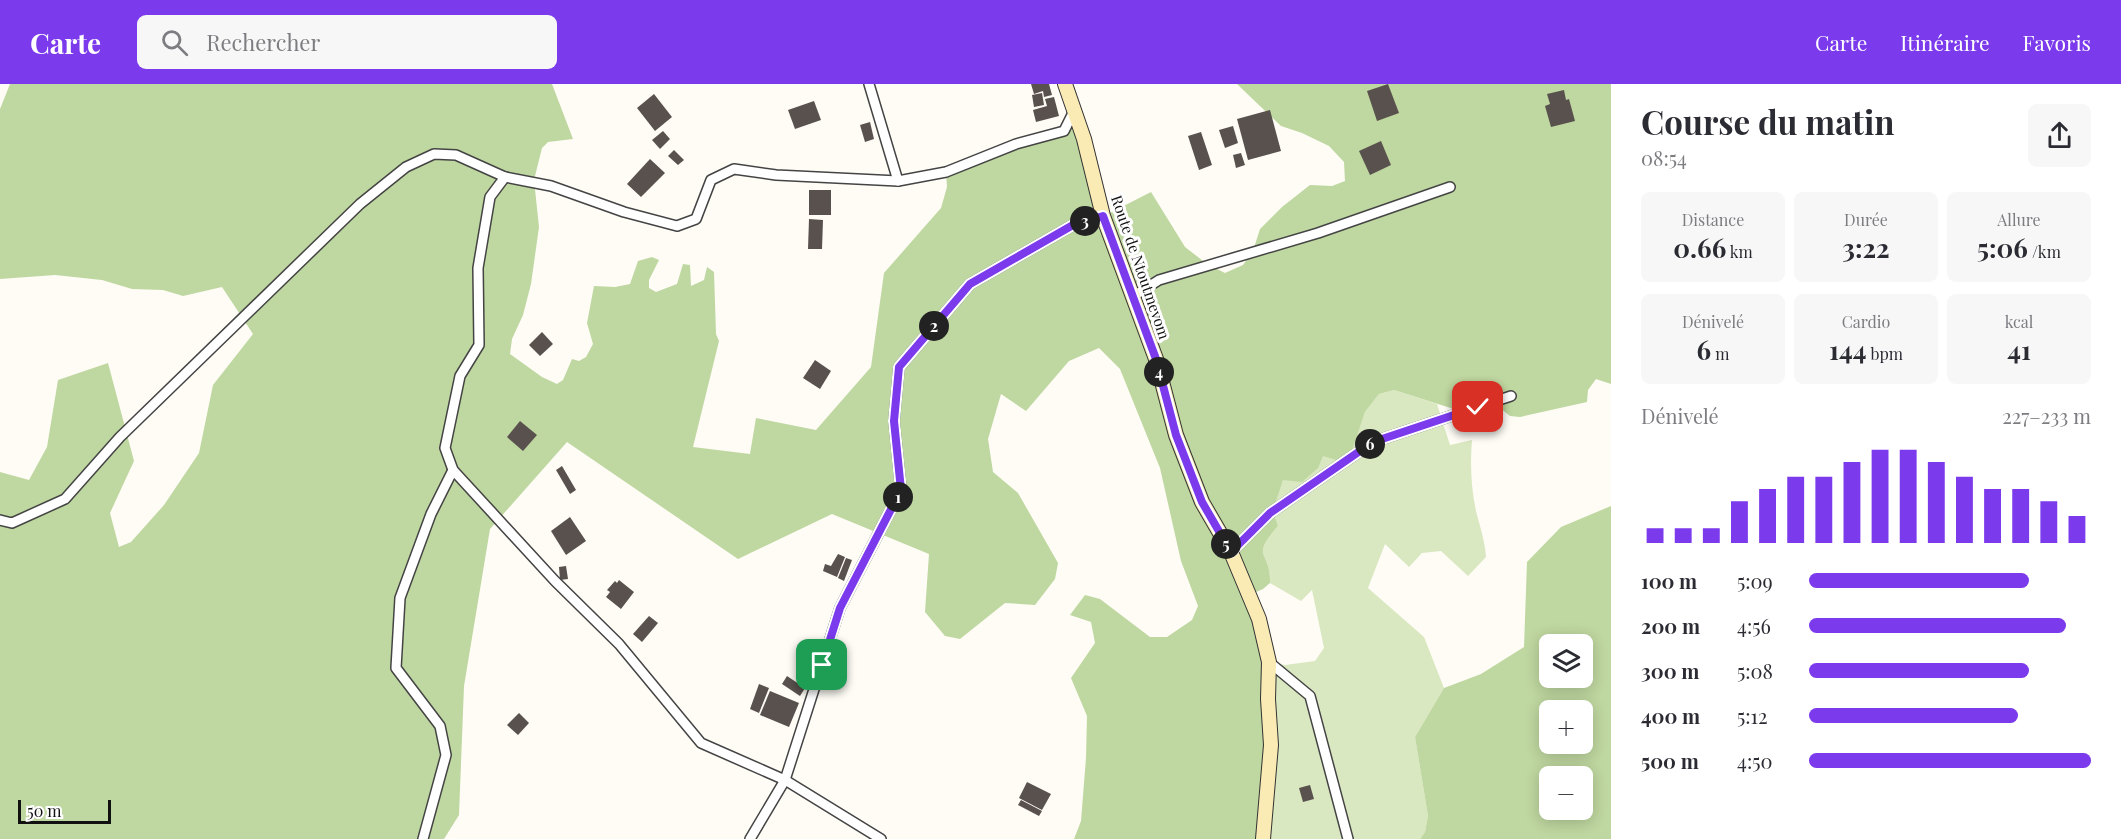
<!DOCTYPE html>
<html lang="fr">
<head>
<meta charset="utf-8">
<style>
	:root { --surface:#fff; --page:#f7f7f7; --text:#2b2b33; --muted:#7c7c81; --accent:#7c3aed }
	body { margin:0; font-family:"Playfair Display",serif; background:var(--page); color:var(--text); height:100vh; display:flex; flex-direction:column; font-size:22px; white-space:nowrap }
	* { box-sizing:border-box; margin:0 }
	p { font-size:20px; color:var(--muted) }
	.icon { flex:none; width:33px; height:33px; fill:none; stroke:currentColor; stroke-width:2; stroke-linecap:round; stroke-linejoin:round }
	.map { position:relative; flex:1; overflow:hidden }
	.panel { display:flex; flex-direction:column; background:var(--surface); width:510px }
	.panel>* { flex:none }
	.controls { position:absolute; left:1539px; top:550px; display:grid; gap:12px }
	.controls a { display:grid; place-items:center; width:54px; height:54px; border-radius:9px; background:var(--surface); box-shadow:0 3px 15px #0003; font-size:30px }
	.scale { position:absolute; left:18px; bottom:15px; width:93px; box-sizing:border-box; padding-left:6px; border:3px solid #111; border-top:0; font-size:16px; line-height:21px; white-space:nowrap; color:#111; -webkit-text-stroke:4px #fff; paint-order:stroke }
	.pin { position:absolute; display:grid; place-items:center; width:51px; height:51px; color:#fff; margin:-26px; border-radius:12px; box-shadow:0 3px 9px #0006 }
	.km { position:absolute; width:30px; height:30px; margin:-15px; border-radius:50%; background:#222; color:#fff; font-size:16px; line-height:30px; text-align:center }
	.round { display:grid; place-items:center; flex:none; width:63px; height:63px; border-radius:9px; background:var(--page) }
	.head { display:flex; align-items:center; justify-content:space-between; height:102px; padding:0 30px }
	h1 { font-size:33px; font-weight:700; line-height:45px }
	.stats { display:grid; grid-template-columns:repeat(3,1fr); gap:9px; height:102px; padding:6px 30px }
	.stats div { display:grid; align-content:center; border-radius:9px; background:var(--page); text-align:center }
	.stats b { font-size:26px; font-weight:700 }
	.stats small { font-size:16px; font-weight:400 }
	.stats p { font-size:16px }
	.chart { height:168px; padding:12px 30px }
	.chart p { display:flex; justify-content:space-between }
	.chart svg { width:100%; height:108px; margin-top:6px; stroke:var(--accent); stroke-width:6 }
	ul { padding:0 30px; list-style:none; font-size:20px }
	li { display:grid; grid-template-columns:96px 72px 1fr; align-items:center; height:45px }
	li i { height:15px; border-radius:8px; background:var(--accent) }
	header { display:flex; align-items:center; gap:36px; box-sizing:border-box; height:84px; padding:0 30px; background:var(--accent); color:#fff }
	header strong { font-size:28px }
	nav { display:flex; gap:33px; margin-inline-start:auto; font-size:21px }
	.search { width:420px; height:54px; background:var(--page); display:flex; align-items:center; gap:15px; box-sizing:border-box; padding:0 21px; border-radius:9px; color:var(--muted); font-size:22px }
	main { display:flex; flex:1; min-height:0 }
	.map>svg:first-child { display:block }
</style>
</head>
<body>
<header>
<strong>Carte</strong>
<div class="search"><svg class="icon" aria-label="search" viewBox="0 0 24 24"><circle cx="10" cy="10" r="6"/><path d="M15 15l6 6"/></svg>Rechercher</div>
<nav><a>Carte</a><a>Itinéraire</a><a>Favoris</a></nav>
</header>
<main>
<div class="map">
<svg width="1611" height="755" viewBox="0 0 1611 755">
	<rect width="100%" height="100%" fill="#fefcf5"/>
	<path fill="#d9e8c0" d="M 1394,306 L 1437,320 L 1450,361 L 1472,356 C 1470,380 1471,404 1476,427 C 1480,443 1485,457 1486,473 L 1468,492 L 1441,467 L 1422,469 L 1409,483 L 1385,460 L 1368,504 L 1424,553 L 1444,604 L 1415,653 L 1428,732 L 1425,748 L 1420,755 L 1272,755 L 1264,746 L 1269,578 L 1285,581 L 1315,577 L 1324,564 L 1312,506 L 1301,517 L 1270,499 C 1271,466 1249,475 1278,442 L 1273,427 L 1283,395 L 1323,371 L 1351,369 L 1365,328 L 1379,310 Z"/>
	<g fill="#bfd7a0" fill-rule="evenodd">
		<path d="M 10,0 L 552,0 L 573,55 L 548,58 L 542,64 L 534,96 L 539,143 L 531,200 L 523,231 L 512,255 L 510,270 L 542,293 L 557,300 L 563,296 L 572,275 L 579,277 L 586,273 L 593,260 L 587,239 L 594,202 L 615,203 L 630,200 L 638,177 L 652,173 L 659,176 L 649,196 L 649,204 L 656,208 L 677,200 L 683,180 L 690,181 L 691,202 L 704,196 L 707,183 L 714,188 L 716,250 L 719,257 L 693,363 L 750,370 L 756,334 L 816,346 L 871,283 L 884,189 L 941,124 L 947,103 L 946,88 L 1064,47 L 1074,27 L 1104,132 L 1151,108 L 1185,163 L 1207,180 L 1225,189 L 1243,181 L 1253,167 L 1260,145 L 1282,123 L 1310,101 L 1332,102 L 1345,97 L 1344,78 L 1329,62 L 1302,49 L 1281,42 L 1237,0 L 1611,0 L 1611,300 L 1596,295 L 1588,306 L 1587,318 L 1520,333 L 1510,332 L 1496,321 L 1460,327 L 1394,306 L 1379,310 L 1365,328 L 1351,370 L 1343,378 L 1323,372 L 1318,384 L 1302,398 L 1283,396 L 1273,427 L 1278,442 C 1249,475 1271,466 1270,499 L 1263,505 L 1249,511 L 1269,578 L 1264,746 L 1272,755 L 1074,755 L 1081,737 L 1086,674 L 1087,632 L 1071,594 L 1095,559 L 1091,538 L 1070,531 L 1085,511 L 1100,515 L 1150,553 L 1167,553 L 1192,536 L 1198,522 L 1181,477 L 1160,384 L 1120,285 L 1099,264 L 1069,277 L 1026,327 L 1001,310 L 988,355 L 993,388 L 1018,409 L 1058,479 L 1055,495 L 1035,521 L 1005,519 L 960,555 L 945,552 L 925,528 L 929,470 L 832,430 L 738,475 L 567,358 L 490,445 L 464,602 L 459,731 L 444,755 L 0,755 L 0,388 L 29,396 L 47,363 L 58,296 L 108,279 L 134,377 L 110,429 L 119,463 L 131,458 L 164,421 L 199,369 L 213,301 L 253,250 L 222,203 L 183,212 L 163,206 L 132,205 L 102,196 L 55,191 L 0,195 L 0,25 Z"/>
		<path d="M 1611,422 L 1611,755 L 1420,755 L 1425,748 L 1428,732 L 1415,653 L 1444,604 L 1481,590 L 1524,563 L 1527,478 L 1561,443 ZM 1550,561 L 1582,561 L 1582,594 L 1550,594 ZM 1550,627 L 1582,627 L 1582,660 L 1550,660 ZM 1550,693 L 1582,693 L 1582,726 L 1550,726 Z"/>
	</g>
	<g fill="#59514e">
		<path d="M 1031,0 L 1049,0 L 1052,11 L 1044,13 L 1043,7 L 1034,10 Z"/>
		<path d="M 1388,0 L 1399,29 L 1377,37 L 1367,7 Z"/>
		<path d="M 1564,6 L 1566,16 L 1569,15 L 1575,37 L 1551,43 L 1545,22 L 1550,20 L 1547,10 Z"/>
		<path d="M 1042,9 L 1044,21 L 1034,23 L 1032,11 Z"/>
		<path d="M 654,10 L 672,33 L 655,47 L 637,24 Z"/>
		<path d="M 1054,13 L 1059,32 L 1036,38 L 1033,26 L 1047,22 L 1045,15 Z"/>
		<path d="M 814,17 L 821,36 L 795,45 L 788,26 Z"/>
		<path d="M 1270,26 L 1281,67 L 1248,76 L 1237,35 Z"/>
		<path d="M 870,38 L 874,55 L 865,58 L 860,41 Z"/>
		<path d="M 1233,42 L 1238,59 L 1225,64 L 1219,46 Z"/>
		<path d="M 663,47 L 670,55 L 660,65 L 652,56 Z"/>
		<path d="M 1201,48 L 1212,81 L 1199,86 L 1188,52 Z"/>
		<path d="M 1381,57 L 1391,81 L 1370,91 L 1359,67 Z"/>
		<path d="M 674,66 L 684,76 L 678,81 L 668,72 Z"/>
		<path d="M 1241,69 L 1245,81 L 1236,84 L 1233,71 Z"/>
		<path d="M 650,75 L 665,89 L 641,113 L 627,100 Z"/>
		<rect x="809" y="106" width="22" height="25"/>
		<path d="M 809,135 L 823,136 L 822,165 L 808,165 Z"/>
		<path d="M 542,248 L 553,260 L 540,272 L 529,261 Z"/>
		<path d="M 815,276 L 831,287 L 820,305 L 803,294 Z"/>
		<path d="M 520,337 L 537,351 L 523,367 L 507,353 Z"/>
		<path d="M 562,382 L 576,406 L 570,410 L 556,386 Z"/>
		<path d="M 570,433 L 586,457 L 566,471 L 551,447 Z"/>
		<path d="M 838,470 L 845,473 L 837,493 L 823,487 L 825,480 L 831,482 Z"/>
		<path d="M 846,474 L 852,476 L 844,497 L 838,494 Z"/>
		<path d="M 566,482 L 568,495 L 560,496 L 559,483 Z"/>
		<path d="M 619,496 L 634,508 L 621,525 L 606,513 L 610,508 L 607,506 L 615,497 L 617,499 Z"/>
		<path d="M 649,532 L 658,539 L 642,558 L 633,550 Z"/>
		<path d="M 787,592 L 805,604 L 800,612 L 782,600 Z"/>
		<path d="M 759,600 L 769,604 L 759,629 L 750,625 Z"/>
		<path d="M 770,607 L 799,619 L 789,643 L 760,631 Z"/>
		<path d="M 519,629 L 529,639 L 518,651 L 507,641 Z"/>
		<path d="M 1027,698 L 1051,710 L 1042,726 L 1019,714 Z"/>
		<path d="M 1310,701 L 1314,715 L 1303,718 L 1299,704 Z"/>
		<path d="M 1021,716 L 1042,727 L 1039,732 L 1018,721 Z"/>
	</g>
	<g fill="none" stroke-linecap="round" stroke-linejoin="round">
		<g stroke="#444" stroke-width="12">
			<g id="street">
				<path d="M 869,0 L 898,97"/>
				<path d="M 505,93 L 490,113 L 478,184 L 479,261 L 460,292 L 445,364 L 453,386 L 555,497 L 619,560 L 701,659 L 785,696 L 881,755"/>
				<path d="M 1132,213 L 1159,196 L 1318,149 L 1450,103"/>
				<path d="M 0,436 L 12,439 L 65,415 L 120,353 L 360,120 L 406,83 L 434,70 L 456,71 L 505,93 L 551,102 L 624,128 L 677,142 L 696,135 L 711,96 L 734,85 L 776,91 L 898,97 L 946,88 L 1016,60 L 1064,47 L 1074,27"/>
				<path d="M 1231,468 L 1270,429 L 1373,358 L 1511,312"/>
				<path d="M 1269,578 L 1310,612 L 1348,755"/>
				<path d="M 423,755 L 446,671 L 440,642 L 396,584 L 400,514 L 431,430 L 453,386"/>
				<path d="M 750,755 L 785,696 L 840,524 L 901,406 L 894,337 L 899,283 L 970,200 L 1073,141 L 1103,132"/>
			</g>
		</g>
		<g stroke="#333" stroke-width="16">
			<path id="secondary" d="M 1065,0 L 1084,55 L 1103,132 L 1156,275 L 1176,351 L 1202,418 L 1231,468 L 1259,535 L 1269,578 L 1268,615 L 1271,661 L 1263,755"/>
		</g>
		<use href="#street" stroke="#fff" stroke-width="9"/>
		<use href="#secondary" stroke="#faebb5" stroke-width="14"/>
	</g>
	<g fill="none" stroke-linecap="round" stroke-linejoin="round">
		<g stroke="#fff" stroke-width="12">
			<path id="route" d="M 822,581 L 840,524 L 901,406 L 894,337 L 899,283 L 970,200 L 1073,141 L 1103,132 L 1156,275 L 1176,351 L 1202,418 L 1231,468 L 1270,429 L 1373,358 L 1478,323"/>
		</g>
		<use href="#route" stroke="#7c3aed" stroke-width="8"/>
	</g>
	<g text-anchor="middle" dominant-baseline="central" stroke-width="6" stroke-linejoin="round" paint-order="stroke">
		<g font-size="15" fill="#111" stroke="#fff">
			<text transform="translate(1141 183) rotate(71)">Route de Ntoutmevom</text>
		</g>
	</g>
</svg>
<div class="controls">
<a><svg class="icon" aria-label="layers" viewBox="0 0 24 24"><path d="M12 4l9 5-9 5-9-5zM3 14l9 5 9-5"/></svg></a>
<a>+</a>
<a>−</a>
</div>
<div class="scale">50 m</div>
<div class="pin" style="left:822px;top:581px;background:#1e9e55"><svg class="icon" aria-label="arrive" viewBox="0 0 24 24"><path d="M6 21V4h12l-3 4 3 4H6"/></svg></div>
<div class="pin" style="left:1478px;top:323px;background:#d93025"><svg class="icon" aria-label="check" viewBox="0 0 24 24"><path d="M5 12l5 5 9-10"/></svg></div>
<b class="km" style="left:898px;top:413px">1</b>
<b class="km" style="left:934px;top:242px">2</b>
<b class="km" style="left:1085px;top:137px">3</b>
<b class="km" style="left:1159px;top:288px">4</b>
<b class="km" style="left:1226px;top:460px">5</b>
<b class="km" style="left:1370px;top:360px">6</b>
</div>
<section class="panel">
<div class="head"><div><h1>Course du matin</h1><p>08:54</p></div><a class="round"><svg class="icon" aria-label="share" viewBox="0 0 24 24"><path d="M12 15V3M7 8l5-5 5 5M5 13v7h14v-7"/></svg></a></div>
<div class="stats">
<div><p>Distance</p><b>0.66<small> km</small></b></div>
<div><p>Durée</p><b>3:22</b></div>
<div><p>Allure</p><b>5:06<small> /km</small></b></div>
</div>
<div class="stats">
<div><p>Dénivelé</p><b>6<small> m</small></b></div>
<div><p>Cardio</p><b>144<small> bpm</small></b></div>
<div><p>kcal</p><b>41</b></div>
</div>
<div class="chart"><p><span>Dénivelé</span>227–233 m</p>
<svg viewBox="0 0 160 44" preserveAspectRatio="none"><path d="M5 44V38M15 44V38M25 44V38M35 44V27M45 44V22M55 44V17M65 44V17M75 44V11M85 44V6M95 44V6M105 44V11M115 44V17M125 44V22M135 44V22M145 44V27M155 44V33"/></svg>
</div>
<ul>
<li><b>100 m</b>5:09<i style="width:78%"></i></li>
<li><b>200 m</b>4:56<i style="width:91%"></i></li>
<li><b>300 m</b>5:08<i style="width:78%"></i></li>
<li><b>400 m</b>5:12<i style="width:74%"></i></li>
<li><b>500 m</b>4:50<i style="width:100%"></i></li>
</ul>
</section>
</main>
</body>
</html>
